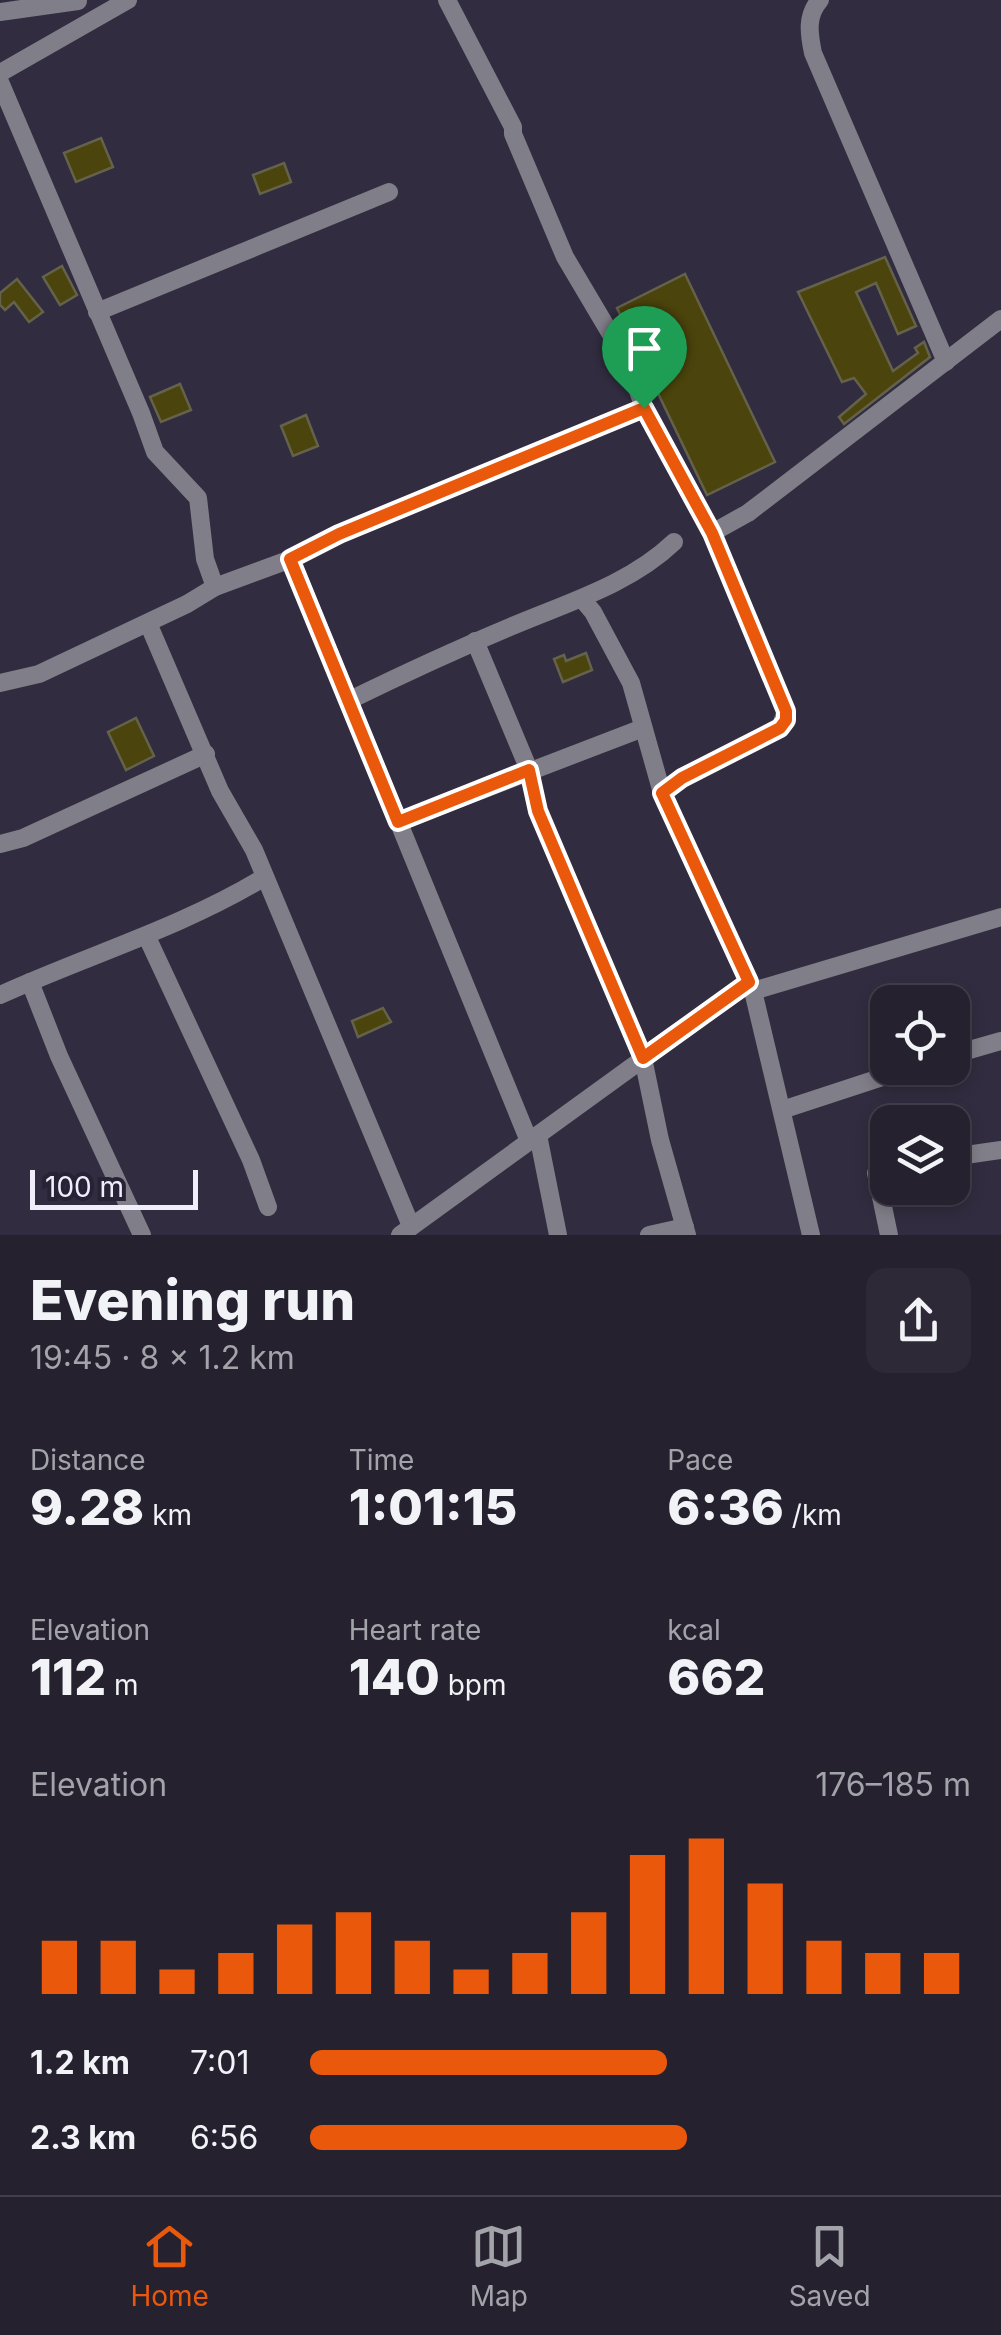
<!DOCTYPE html>
<html lang="en">
<head>
<meta charset="utf-8">
<style>
	:root { --surface:#25212f; --page:#2d2937; --text:#f1f3f6; --muted:#a3a3aa; --line:#423e4b; --accent:#ea580c }
	body { margin:0; font-family:Inter,sans-serif; background:var(--page); color:var(--text); height:100vh; display:flex; flex-direction:column; font-size:38px; white-space:nowrap }
	* { box-sizing:border-box; margin:0 }
	p { font-size:32px; color:var(--muted) }
	.icon { flex:none; width:55px; height:55px; fill:none; stroke:currentColor; stroke-width:2; stroke-linecap:round; stroke-linejoin:round }
	.map { position:relative; height:1235px; overflow:hidden }
	.drawer { display:flex; flex-direction:column; background:var(--surface); flex:1 }
	.drawer>* { flex:none }
	.fabs { position:absolute; left:870px; top:985px; display:grid; gap:20px }
	.fabs a { display:grid; place-items:center; width:100px; height:100px; border-radius:20px; background:var(--surface); box-shadow:0 5px 15px #0003,0 0 0 2px var(--line); font-size:50px }
	.scale { position:absolute; left:30px; bottom:25px; width:168px; box-sizing:border-box; padding-left:10px; border:5px solid #f1eefb; border-top:0; font-size:28px; line-height:35px; white-space:nowrap; color:#f1eefb; -webkit-text-stroke:8px #272235; paint-order:stroke }
	.pin { position:absolute; display:grid; place-items:center; width:85px; height:85px; color:#fff; margin:-102px -42px; border-radius:50% 50% 50% 0; rotate:-45deg; box-shadow:0 0 10px #0007 }
	.pin .icon { rotate:45deg }
	.round { display:grid; place-items:center; flex:none; width:105px; height:105px; border-radius:20px; background:var(--page) }
	.headline { display:flex; align-items:center; justify-content:space-between; height:170px; padding:0 30px }
	h1 { font-size:55px; font-weight:800; line-height:75px }
	.figures { display:grid; grid-template-columns:repeat(3,1fr); gap:15px; height:170px; padding:10px 30px }
	.figures div { display:grid; align-content:center }
	.figures b { font-size:50px; font-weight:800 }
	.figures small { font-size:28px; font-weight:400 }
	.figures p { font-size:28px }
	.chart { height:280px; padding:20px 30px }
	.chart p { display:flex; justify-content:space-between }
	.chart svg { width:100%; height:180px; margin-top:10px; stroke:var(--accent); stroke-width:6 }
	ul { padding:0 30px; list-style:none; font-size:32px }
	li { display:grid; grid-template-columns:160px 120px 1fr; align-items:center; height:75px }
	li i { height:25px; border-radius:12px; background:var(--accent) }
	.tab-bar { display:flex; justify-content:space-around; align-items:center; height:140px; border-top:2px solid var(--line); background:var(--surface); font-size:28px; color:var(--muted) }
	.tab-bar a { display:grid; justify-items:center; gap:5px }
	.tab-bar .selected { color:var(--accent) }
	.map>svg:first-child { display:block }
</style>
</head>
<body>
<div class="map">
<svg width="1001" height="1235" viewBox="0 0 1001 1235">
	<rect width="100%" height="100%" fill="#312c3f"/>
	<g fill="#4b440c" stroke="#64624b" stroke-width="2.5">
		<path d="M 101,138 L 113,167 L 76,182 L 64,153 Z"/>
		<path d="M 284,163 L 291,182 L 260,194 L 253,175 Z"/>
		<path d="M 885,257 L 916,326 L 898,334 L 876,283 L 856,292 L 893,371 L 918,353 L 915,348 L 924,342 L 930,357 L 844,424 L 839,417 L 866,394 L 854,378 L 842,382 L 798,292 Z"/>
		<path d="M 62,266 L 77,295 L 60,305 L 43,277 Z"/>
		<path d="M 685,274 L 775,462 L 707,495 L 617,308 Z"/>
		<path d="M 17,279 L 43,312 L 29,322 L 14,302 L 5,310 L 0,305 L 0,293 Z"/>
		<path d="M 180,384 L 191,410 L 161,422 L 150,397 Z"/>
		<path d="M 306,415 L 318,446 L 293,456 L 281,426 Z"/>
		<path d="M 586,653 L 592,670 L 563,682 L 554,659 L 564,655 L 566,661 Z"/>
		<path d="M 136,718 L 154,756 L 126,770 L 108,732 Z"/>
		<path d="M 383,1008 L 391,1022 L 358,1037 L 352,1021 Z"/>
	</g>
	<g fill="none" stroke-linecap="round" stroke-linejoin="round">
		<g stroke="#807e88" stroke-width="18">
			<path d="M 447,0 L 513,127 L 513,134 L 565,257 L 629,365 L 644,408"/>
			<path d="M 820,0 C 806,15 809,34 813,53 L 946,362"/>
			<path d="M 0,12 L 78,1"/>
			<path d="M 0,73 L 128,0"/>
			<path d="M 0,82 L 141,413 L 155,452 L 198,498 L 205,559 L 215,587"/>
			<path d="M 97,312 L 389,192"/>
			<path d="M 712,533 L 748,513 L 1001,319"/>
			<path d="M 291,559 L 529,1141"/>
			<path d="M 582,599 L 593,612 L 631,683 L 662,793 L 753,991 L 811,1235"/>
			<path d="M 148,623 L 220,791 L 254,850 L 411,1226"/>
			<path d="M 475,641 L 529,770 L 538,811 L 643,1058 L 660,1140 L 687,1235"/>
			<path d="M 0,683 L 39,674 L 187,604 L 215,587 L 291,559 L 339,534 L 644,408 L 712,533 L 786,711 L 780,728 L 682,778 L 662,793"/>
			<path d="M 348,701 C 401,675 455,650 510,627 C 566,603 629,585 674,542"/>
			<path d="M 398,822 L 643,728"/>
			<path d="M 0,844 L 23,838 L 206,754"/>
			<path d="M 147,937 L 251,1160 L 268,1207"/>
			<path d="M 30,982 L 59,1056 L 142,1235"/>
			<path d="M 753,991 L 1001,917"/>
			<path d="M 0,995 C 88,955 180,928 263,878"/>
			<path d="M 952,1055 L 1001,1041"/>
			<path d="M 782,1110 L 910,1068"/>
			<path d="M 538,1135 L 558,1235"/>
			<path d="M 952,1157 L 1001,1150"/>
			<path d="M 888,1164 L 878,1168 L 876,1173 L 889,1235"/>
			<path d="M 400,1235 L 749,982"/>
			<path d="M 649,1235 L 685,1227"/>
		</g>
	</g>
	<g fill="none" stroke-linecap="round" stroke-linejoin="round">
		<g stroke="#fff" stroke-width="20">
			<path id="route" d="M 644,408 L 712,533 L 786,711 L 786,720 L 780,728 L 682,778 L 662,793 L 749,982 L 643,1058 L 538,811 L 529,770 L 398,822 L 290,559 L 339,534 Z"/>
		</g>
		<use href="#route" stroke="#ea580c" stroke-width="12"/>
	</g>
</svg>
<div class="fabs">
<a><svg class="icon" aria-label="locate" viewBox="0 0 24 24"><circle cx="12" cy="12" r="6"/><path d="M12 2v4M12 18v4M2 12h4M18 12h4"/></svg></a>
<a><svg class="icon" aria-label="layers" viewBox="0 0 24 24"><path d="M12 4l9 5-9 5-9-5zM3 14l9 5 9-5"/></svg></a>
</div>
<div class="scale">100 m</div>
<div class="pin" style="left:644px;top:408px;background:#1e9e55"><svg class="icon" aria-label="arrive" viewBox="0 0 24 24"><path d="M6 21V4h12l-3 4 3 4H6"/></svg></div>
</div>
<section class="drawer">
<div class="headline"><div><h1>Evening run</h1><p>19:45 · 8 × 1.2 km</p></div><a class="round"><svg class="icon" aria-label="share" viewBox="0 0 24 24"><path d="M12 15V3M7 8l5-5 5 5M5 13v7h14v-7"/></svg></a></div>
<div class="figures">
<div><p>Distance</p><b>9.28<small> km</small></b></div>
<div><p>Time</p><b>1:01:15</b></div>
<div><p>Pace</p><b>6:36<small> /km</small></b></div>
</div>
<div class="figures">
<div><p>Elevation</p><b>112<small> m</small></b></div>
<div><p>Heart rate</p><b>140<small> bpm</small></b></div>
<div><p>kcal</p><b>662</b></div>
</div>
<div class="chart"><p><span>Elevation</span>176–185 m</p>
<svg viewBox="0 0 160 44" preserveAspectRatio="none"><path d="M5 44V31M15 44V31M25 44V38M35 44V34M45 44V27M55 44V24M65 44V31M75 44V38M85 44V34M95 44V24M105 44V10M115 44V6M125 44V17M135 44V31M145 44V34M155 44V34"/></svg>
</div>
<ul>
<li><b>1.2 km</b>7:01<i style="width:54%"></i></li>
<li><b>2.3 km</b>6:56<i style="width:57%"></i></li>
</ul>
</section>
<nav class="tab-bar">
<a class="selected"><svg class="icon" aria-label="home" viewBox="0 0 24 24"><path d="M3 11l9-7 9 7M6 9v11h12V9"/></svg>Home</a>
<a><svg class="icon" aria-label="map" viewBox="0 0 24 24"><path d="M3 6l6-2 6 2 6-2v14l-6 2-6-2-6 2zM9 4v14M15 6v14"/></svg>Map</a>
<a><svg class="icon" aria-label="saved" viewBox="0 0 24 24"><path d="M7 4h10v16l-5-4-5 4z"/></svg>Saved</a>
</nav>
</body>
</html>
